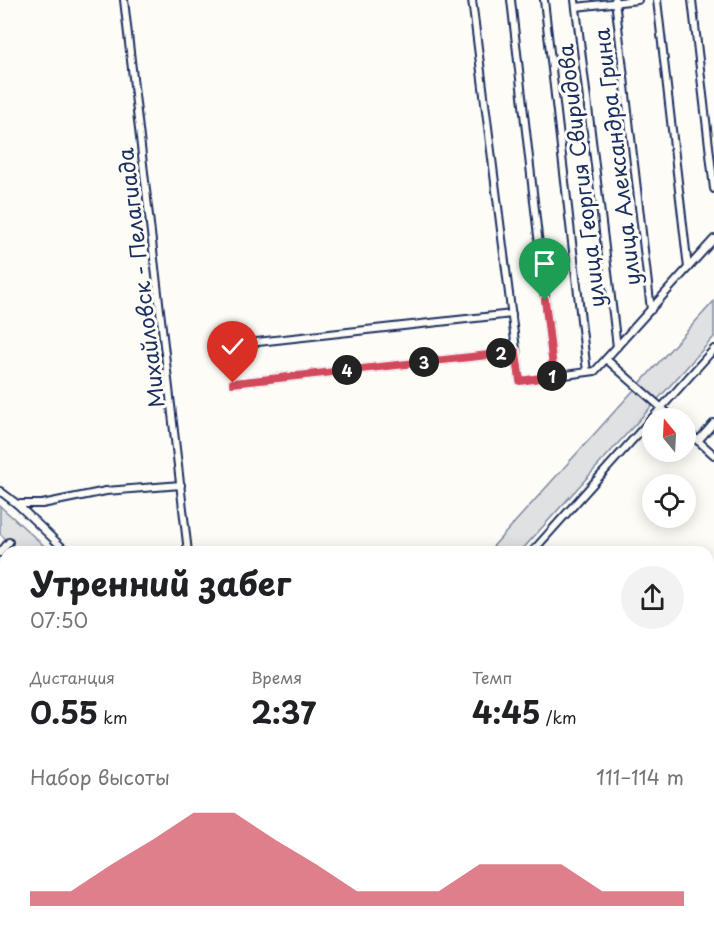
<!DOCTYPE html>
<html lang="ru">
<head>
<meta charset="utf-8">
<style>
	:root { --surface:#fff; --page:#f2f2f2; --text:#202124; --muted:#757577; --accent:#d1495b }
	body { margin:0; font-family:"Playpen Sans",sans-serif; background:var(--page); color:var(--text); height:100vh; display:flex; flex-direction:column; font-size:22px; white-space:nowrap }
	* { box-sizing:border-box; margin:0 }
	p { font-size:20px; color:var(--muted) }
	.icon { flex:none; width:33px; height:33px; fill:none; stroke:currentColor; stroke-width:2; stroke-linecap:round; stroke-linejoin:round }
	.map { position:relative; flex:1; overflow:hidden }
	.panel { position:absolute; left:0px; top:546px; width:714px; height:386px; display:flex; flex-direction:column; background:var(--surface); border-radius:18px 18px 0 0; box-shadow:0 3px 15px #0003 }
	.panel>* { flex:none }
	.needle { width:39px; rotate:342deg }
	.fabs { position:absolute; left:642px; top:408px; display:grid; gap:12px }
	.fabs a { display:grid; place-items:center; width:54px; height:54px; border-radius:50%; background:var(--surface); box-shadow:0 3px 15px #0003; font-size:30px }
	.pin { position:absolute; display:grid; place-items:center; width:51px; height:51px; color:#fff; margin:-62px -26px; border-radius:50% 50% 50% 0; rotate:-45deg; box-shadow:0 0 6px #0007 }
	.pin .icon { rotate:45deg }
	.km { position:absolute; width:30px; height:30px; margin:-15px; border-radius:50%; background:#222; color:#fff; font-size:16px; line-height:30px; text-align:center }
	.round { display:grid; place-items:center; flex:none; width:63px; height:63px; border-radius:32px; background:var(--page) }
	.summary { display:flex; align-items:center; justify-content:space-between; height:102px; padding:0 30px }
	h1 { font-size:33px; font-weight:700; line-height:45px }
	.figures { display:grid; grid-template-columns:repeat(3,1fr); gap:9px; height:102px; padding:6px 30px }
	.figures div { display:grid; align-content:center }
	.figures b { font-size:30px; font-weight:700 }
	.figures small { font-size:16px; font-weight:400 }
	.figures p { font-size:16px }
	.chart { height:168px; padding:12px 30px }
	.chart p { display:flex; justify-content:space-between }
	.chart svg { width:100%; height:108px; margin-top:6px; fill:var(--accent); opacity:.7 }
	.map>svg:first-child { display:block }
</style>
</head>
<body>
<div class="map">
<svg width="714" height="931" viewBox="0 0 714 931">
	<rect width="100%" height="100%" fill="#fdfcf7"/>
	<filter id="ink" filterUnits="userSpaceOnUse"><feTurbulence type="fractalNoise" baseFrequency=".0167" numOctaves="2"/><feDisplacementMap in="SourceGraphic" scale="12" xChannelSelector="R" yChannelSelector="G"/><feConvolveMatrix kernelMatrix="1 2 1 2 8 2 1 2 1" color-interpolation-filters="sRGB"/></filter>
	<g filter="url(#ink)">
		<path fill="#edeeec" d="M 714,579 L 714,686 L 708,681 L 708,586 Z"/>
		<g fill="#e0e1e3" stroke="#7e88a0" stroke-width="1.5">
			<path d="M 714,301 L 714,337 L 520,552 L 488,552 Z"/>
			<path d="M 0,506 L 51,552 L 20,552 L 0,534 Z"/>
		</g>
		<g fill="none" stroke-linecap="round" stroke-linejoin="round">
			<g stroke="#1b2f5e" stroke-width="10">
				<g id="minor">
					<path d="M 124,0 L 188,552"/>
					<path d="M 472,0 L 520,381 L 595,371 L 714,239"/>
					<path d="M 511,0 L 554,376"/>
					<path d="M 544,0 L 587,372"/>
					<path d="M 575,0 L 617,347"/>
					<path d="M 615,0 L 651,310"/>
					<path d="M 657,0 L 688,268"/>
					<path d="M 692,0 L 714,189"/>
					<path d="M 576,7 L 638,0"/>
					<path d="M 221,346 L 512,314"/>
					<path d="M 606,359 L 673,418"/>
					<path d="M 233,383 L 517,352"/>
					<path d="M 686,430 L 714,455"/>
					<path d="M 698,441 L 714,423"/>
					<path d="M 0,491 L 17,504 L 42,504 L 106,491 L 181,485"/>
					<path d="M 17,504 L 67,552"/>
					<path d="M 532,552 L 714,349"/>
					<path d="M 0,553 L 9,542"/>
					<path d="M 0,603 L 6,596"/>
					<path d="M 0,674 L 6,667"/>
					<path d="M 708,739 L 714,732"/>
					<path d="M 0,742 L 6,735"/>
					<path d="M 708,794 L 714,800"/>
					<path d="M 183,926 L 183,931"/>
					<path d="M 226,926 L 227,931"/>
					<path d="M 306,926 L 307,931"/>
					<path d="M 375,926 L 375,931"/>
					<path d="M 537,931 L 542,926"/>
				</g>
			</g>
			<use href="#minor" stroke="#fdfcf7" stroke-width="6"/>
		</g>
	</g>
	<g fill="none" stroke-linecap="round" stroke-linejoin="round" filter="url(#ink)">
		<g stroke="#fff" stroke-width="12">
			<path id="route" d="M 233,383 L 516,352 L 520,381 L 554,376 L 545,300"/>
		</g>
		<use href="#route" stroke="#d1495b" stroke-width="8"/>
	</g>
	<g text-anchor="middle" dominant-baseline="central" stroke-width="6" stroke-linejoin="round" paint-order="stroke">
		<g font-size="21" fill="#1b2f5e" stroke="#fdfcf7">
			<text transform="translate(616 157) rotate(-97)">улица Александра Грина</text>
			<text transform="translate(580 176) rotate(-97)">улица Георгия Свиридова</text>
			<text transform="translate(140 278) rotate(-97)">Михайловск - Пелагиада</text>
		</g>
	</g>
</svg>
<div class="fabs">
<a><svg class="needle" viewBox="-14 -14 28 28"><path d="M0-13l5 13h-10z" fill="#e53935"/><path d="M0 13l5-13h-10z" fill="#757577"/></svg></a>
<a><svg class="icon" aria-label="locate" viewBox="0 0 24 24"><circle cx="12" cy="12" r="6"/><path d="M12 2v4M12 18v4M2 12h4M18 12h4"/></svg></a>
</div>
<div class="pin" style="left:545px;top:300px;background:#1e9e55"><svg class="icon" aria-label="arrive" viewBox="0 0 24 24"><path d="M6 21V4h12l-3 4 3 4H6"/></svg></div>
<div class="pin" style="left:233px;top:383px;background:#d93025"><svg class="icon" aria-label="check" viewBox="0 0 24 24"><path d="M5 12l5 5 9-10"/></svg></div>
<b class="km" style="left:552px;top:376px">1</b>
<b class="km" style="left:501px;top:353px">2</b>
<b class="km" style="left:424px;top:362px">3</b>
<b class="km" style="left:347px;top:370px">4</b>
<section class="panel">
<div class="summary"><div><h1>Утренний забег</h1><p>07:50</p></div><a class="round"><svg class="icon" aria-label="share" viewBox="0 0 24 24"><path d="M12 15V3M7 8l5-5 5 5M5 13v7h14v-7"/></svg></a></div>
<div class="figures">
<div><p>Дистанция</p><b>0.55<small> km</small></b></div>
<div><p>Время</p><b>2:37</b></div>
<div><p>Темп</p><b>4:45<small> /km</small></b></div>
</div>
<div class="chart"><p><span>Набор высоты</span>111–114 m</p>
<svg viewBox="0 0 160 44" preserveAspectRatio="none"><path d="M0 44V38L10 38L20 27L30 17L40 6L50 6L60 17L70 27L80 38L90 38L100 38L110 27L120 27L130 27L140 38L150 38L160 38V44z"/></svg>
</div>
</section>
</div>
</body>
</html>
